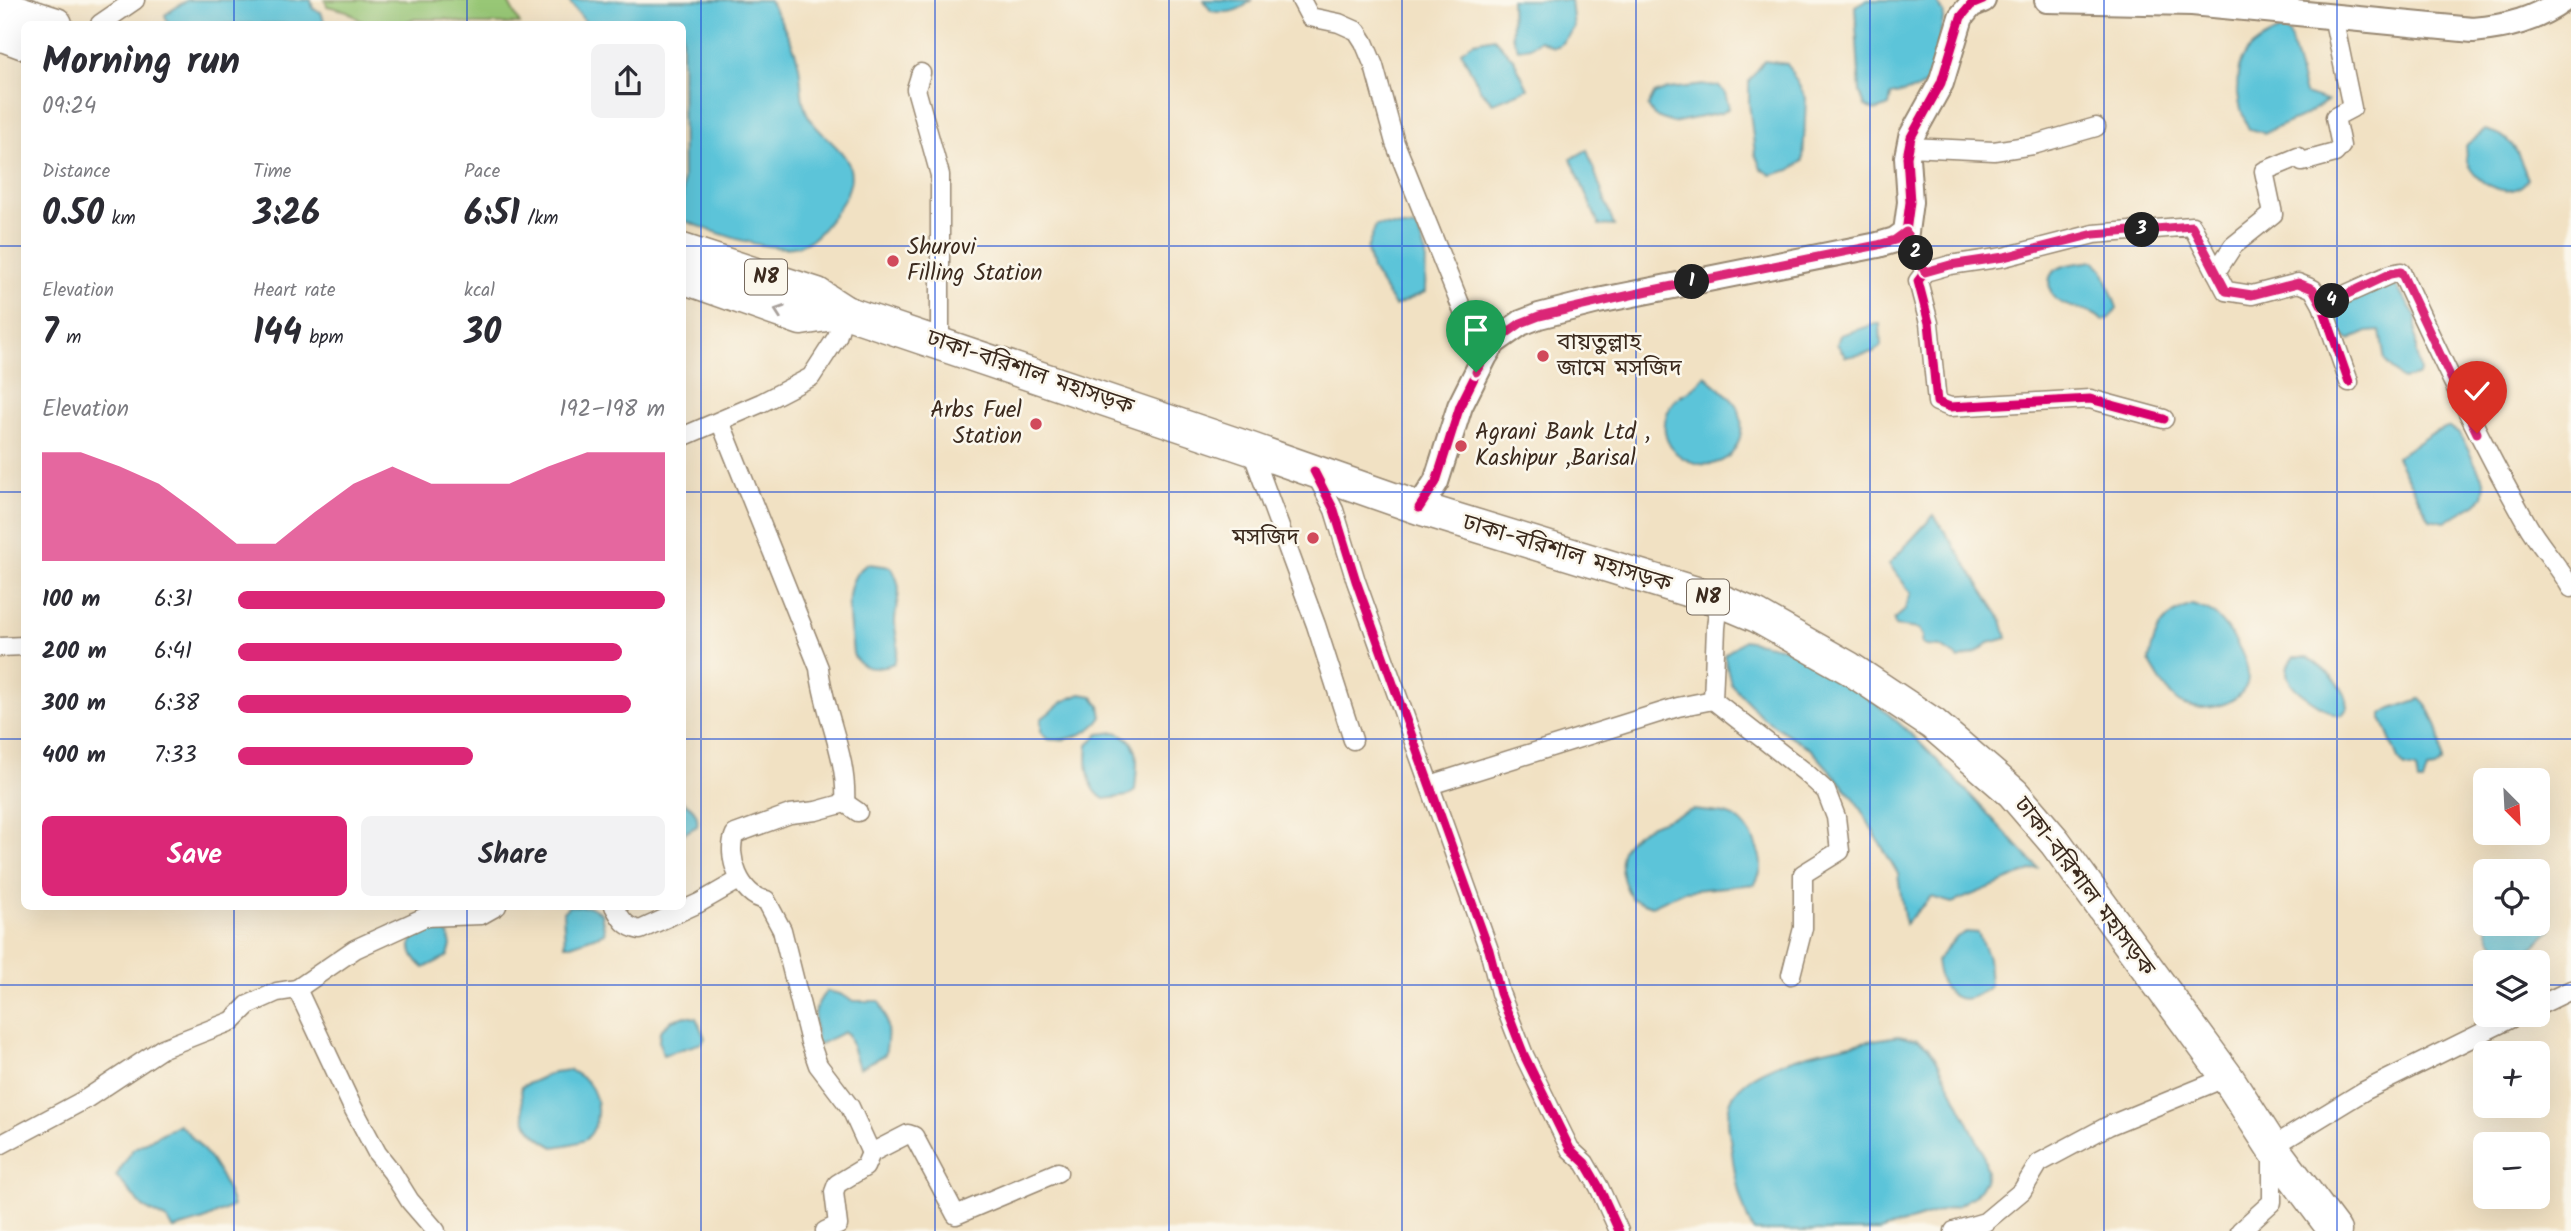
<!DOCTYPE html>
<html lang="en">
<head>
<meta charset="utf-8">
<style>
	:root { --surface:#fff; --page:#f2f2f3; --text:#2b2b33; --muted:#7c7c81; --accent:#db2777 }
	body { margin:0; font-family:Kalam,"Noto Sans Bengali",sans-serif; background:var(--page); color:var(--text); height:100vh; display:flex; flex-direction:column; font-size:26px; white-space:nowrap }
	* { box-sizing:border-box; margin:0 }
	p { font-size:23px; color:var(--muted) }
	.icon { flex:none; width:38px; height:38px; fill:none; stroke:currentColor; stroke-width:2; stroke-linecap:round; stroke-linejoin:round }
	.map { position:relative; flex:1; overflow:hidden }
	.panel { position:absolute; left:21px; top:21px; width:665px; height:889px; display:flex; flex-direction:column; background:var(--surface); border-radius:10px; box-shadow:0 7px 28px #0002 }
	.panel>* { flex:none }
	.needle { width:46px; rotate:156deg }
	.fabs { position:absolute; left:2473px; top:768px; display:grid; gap:14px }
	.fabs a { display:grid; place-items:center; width:77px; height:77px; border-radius:10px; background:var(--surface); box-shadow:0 7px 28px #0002; font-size:35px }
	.pin { position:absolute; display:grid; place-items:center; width:60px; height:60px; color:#fff; margin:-72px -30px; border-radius:50% 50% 50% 0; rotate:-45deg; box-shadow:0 0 7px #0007 }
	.pin .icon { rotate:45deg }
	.km { position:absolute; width:35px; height:35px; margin:-18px; border-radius:50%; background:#222; color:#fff; font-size:19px; line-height:35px; text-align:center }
	.round { display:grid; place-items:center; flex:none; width:74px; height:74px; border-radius:10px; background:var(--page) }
	.overview { display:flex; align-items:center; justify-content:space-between; height:119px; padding:0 21px }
	h1 { font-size:38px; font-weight:600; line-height:52px }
	.figures { display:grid; grid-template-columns:repeat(3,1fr); gap:10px; height:119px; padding:7px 21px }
	.figures div { display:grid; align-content:center }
	.figures b { font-size:35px; font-weight:600 }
	.figures small { font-size:19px; font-weight:400 }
	.figures p { font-size:19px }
	.chart { height:196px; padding:14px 21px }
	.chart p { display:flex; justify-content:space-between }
	.chart svg { width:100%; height:126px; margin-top:7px; fill:var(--accent); opacity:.7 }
	.primary-button { display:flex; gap:14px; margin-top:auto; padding:14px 21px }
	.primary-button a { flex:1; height:80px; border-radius:10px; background:var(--accent); color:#fff; font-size:28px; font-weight:600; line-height:80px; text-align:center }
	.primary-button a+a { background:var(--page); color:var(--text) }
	ul { padding:0 21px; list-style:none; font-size:23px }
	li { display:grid; grid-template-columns:112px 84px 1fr; align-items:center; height:52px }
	li i { height:18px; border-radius:9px; background:var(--accent) }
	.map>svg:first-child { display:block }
</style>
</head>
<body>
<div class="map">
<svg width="2571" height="1231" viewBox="0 0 2571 1231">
	<rect width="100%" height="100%" fill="#fbf7ec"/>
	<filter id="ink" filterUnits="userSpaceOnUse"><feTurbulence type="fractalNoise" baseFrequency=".0143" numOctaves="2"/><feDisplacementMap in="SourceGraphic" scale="14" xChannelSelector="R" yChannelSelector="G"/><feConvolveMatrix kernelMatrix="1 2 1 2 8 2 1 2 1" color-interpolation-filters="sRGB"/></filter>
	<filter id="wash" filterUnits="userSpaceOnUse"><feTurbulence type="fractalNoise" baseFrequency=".00686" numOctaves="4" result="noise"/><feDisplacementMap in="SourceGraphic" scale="28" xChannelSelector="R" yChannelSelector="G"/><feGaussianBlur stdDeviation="1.57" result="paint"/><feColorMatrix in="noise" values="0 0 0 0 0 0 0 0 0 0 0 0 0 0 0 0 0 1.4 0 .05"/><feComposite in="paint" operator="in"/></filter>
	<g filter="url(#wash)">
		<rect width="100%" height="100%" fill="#f1e1c3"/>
		<path fill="#98c776" stroke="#6a784a" stroke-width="2" d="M 325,0 L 507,0 L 520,24 L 468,24 L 446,19 L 412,19 L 403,24 L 365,24 L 347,11 L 327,6 Z"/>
		<g fill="#5cc4d9" stroke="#4c777c" stroke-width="2">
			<path d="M 187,0 L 311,0 L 313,9 L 321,12 L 325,24 L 168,24 L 165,15 Z"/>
			<path d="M 568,0 L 769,0 C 779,18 791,37 797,58 C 802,73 800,90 804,105 C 811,133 845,145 850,169 C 854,185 844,201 835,213 C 825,226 817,239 801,245 C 775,256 709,230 683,220 L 682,24 L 587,24 Z"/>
			<path d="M 1204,0 L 1251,0 C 1240,12 1227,14 1211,11 Z"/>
			<path d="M 1511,0 L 1571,0 L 1574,28 L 1560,45 L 1553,47 L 1540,40 L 1530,47 L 1518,49 L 1512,36 Z"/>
			<path d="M 1866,0 L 1936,0 L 1944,14 L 1937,56 L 1930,81 L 1916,90 L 1891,95 L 1889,106 L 1875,111 L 1865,106 L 1860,92 L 1855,6 Z"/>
			<path d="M 2279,31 L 2289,33 L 2305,94 L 2327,101 L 2304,116 L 2264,133 L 2249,129 C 2238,109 2231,73 2246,53 C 2255,42 2267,37 2279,31 Z"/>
			<path d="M 1494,38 L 1514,60 L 1528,89 L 1493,103 L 1481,91 L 1461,51 L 1474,42 Z"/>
			<path d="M 1764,61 L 1787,64 L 1806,98 L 1803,161 L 1790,170 L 1771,175 L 1761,168 L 1755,154 L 1749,103 L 1749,81 Z"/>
			<path d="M 1705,85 L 1719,86 L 1725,93 L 1729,108 L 1721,113 L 1672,123 L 1654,116 L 1648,106 L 1654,94 L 1668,89 Z"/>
			<path d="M 2485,130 C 2516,138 2517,152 2528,179 C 2512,203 2476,185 2467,162 C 2465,158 2466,150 2465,146 Z"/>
			<path d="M 1587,150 L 1614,226 L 1599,225 L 1571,159 Z"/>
			<path d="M 1376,225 L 1417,228 L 1426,255 L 1425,292 L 1395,306 L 1372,270 L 1367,249 Z"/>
			<path d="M 2093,261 L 2103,269 L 2117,308 L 2110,318 L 2103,321 C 2086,305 2072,311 2058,301 C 2053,298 2051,294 2050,288 C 2044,263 2076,264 2093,261 Z"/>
			<path d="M 2396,286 L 2416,316 L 2416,352 L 2420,372 L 2417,376 L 2402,379 L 2385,361 L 2380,331 L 2367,332 L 2349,340 C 2340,333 2330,322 2334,309 L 2381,287 Z"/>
			<path d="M 1876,324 L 1880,324 L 1881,346 L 1873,352 L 1846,357 L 1837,344 L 1840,335 Z"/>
			<path d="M 1705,375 C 1715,386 1730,395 1736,405 C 1742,415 1743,426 1740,437 C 1727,489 1643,460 1670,407 C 1675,396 1685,395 1694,387 C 1698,384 1702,379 1705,375 Z"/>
			<path d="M 2447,427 L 2460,434 L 2485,483 L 2483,496 L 2477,503 L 2445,522 L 2430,519 L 2396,457 L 2431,434 Z"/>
			<path d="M 1934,515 L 2002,620 L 2007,638 L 1989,643 L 1976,653 L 1959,659 L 1941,647 L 1926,646 L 1922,643 L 1923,636 L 1919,629 L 1895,626 L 1894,620 L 1904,611 L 1911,593 L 1889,564 Z"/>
			<path d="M 868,564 L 891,567 C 906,592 895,598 895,623 C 895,642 902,642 894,663 C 878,670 861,671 853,654 C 851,626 838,580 868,564 Z"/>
			<path d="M 2192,605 C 2198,607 2207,609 2212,613 C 2229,627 2261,672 2242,692 C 2226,709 2190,715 2173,697 C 2163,687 2156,673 2149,661 C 2154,632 2162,615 2192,605 Z"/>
			<path d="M 1744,640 C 1762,644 1784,646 1801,654 C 1897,703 1965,792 2038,868 L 1952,903 L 1931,897 L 1905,924 L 1898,874 L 1854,798 L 1812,750 L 1763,718 L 1731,684 L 1724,655 Z"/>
			<path d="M 2294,657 L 2308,657 C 2325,671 2346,683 2348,707 L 2342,715 L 2335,715 C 2317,703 2269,682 2294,657 Z"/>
			<path d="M 1081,694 L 1092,696 L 1100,706 L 1102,717 C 1092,733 1065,743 1047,739 L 1041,732 L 1041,719 L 1064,701 Z"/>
			<path d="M 2420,699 C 2436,713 2442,741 2442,762 L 2435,769 L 2427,770 L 2423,783 L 2418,783 L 2416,769 L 2405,767 L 2398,759 L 2382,720 L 2382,714 L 2386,711 Z"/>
			<path d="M 1116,732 C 1145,742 1136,767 1135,791 L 1127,796 L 1104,799 C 1087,789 1086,763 1088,744 L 1099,734 Z"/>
			<path d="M 683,802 C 693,807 699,815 697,826 L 683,834 Z"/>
			<path d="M 1693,810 C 1707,812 1726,812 1737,819 C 1751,828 1762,854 1761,869 C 1760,875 1757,879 1755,884 L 1684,891 L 1652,906 L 1632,899 C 1598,837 1645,827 1693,810 Z"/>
			<path d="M 2538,900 C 2548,906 2552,917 2551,930 L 2524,955 L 2505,955 L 2491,939 L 2487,928 L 2490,924 L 2538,924 Z"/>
			<path d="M 569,906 L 591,907 L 601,913 L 605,933 L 571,945 L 565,945 L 563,912 Z"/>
			<path d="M 437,926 L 447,930 L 451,945 L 448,956 L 424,968 C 402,949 409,929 437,926 Z"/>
			<path d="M 1966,932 L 1978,933 L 1988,958 L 1990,986 C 1985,990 1977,996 1970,998 C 1947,1003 1938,980 1936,961 L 1957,937 Z"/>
			<path d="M 827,991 L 840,994 L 853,1001 L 879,1001 C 888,1017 889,1037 885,1055 L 859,1068 L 848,1034 L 844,1032 L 818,1045 C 813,1025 811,1007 827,991 Z"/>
			<path d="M 686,1016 L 696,1018 L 705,1038 L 702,1043 L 663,1055 L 659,1041 L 660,1031 L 672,1020 Z"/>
			<path d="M 1898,1036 L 1918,1040 L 1928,1047 L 1938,1062 L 1982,1150 L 1987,1170 L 1985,1181 L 1975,1195 L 1957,1206 L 1879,1231 L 1753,1231 C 1742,1208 1735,1178 1732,1153 C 1730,1135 1725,1117 1731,1100 C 1746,1059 1859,1042 1898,1036 Z"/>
			<path d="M 570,1070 C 576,1074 584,1078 588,1083 C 600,1098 601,1126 586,1139 C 579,1144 563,1145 554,1147 C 524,1131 523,1119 521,1087 L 554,1072 Z"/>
			<path d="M 179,1124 C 206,1150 221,1170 233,1206 L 204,1220 L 174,1229 L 167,1220 L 143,1207 L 116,1176 L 133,1149 Z"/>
		</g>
	</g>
	<g filter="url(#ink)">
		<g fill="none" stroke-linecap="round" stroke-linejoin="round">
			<g stroke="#968670" stroke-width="21">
				<g id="street">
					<path d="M 1301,0 L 1310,17 L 1339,23 L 1357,31 L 1364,42 L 1374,66 L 1395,143 L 1475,341 L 1485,356"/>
					<path d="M 100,24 L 135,0"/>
					<path d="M 921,73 L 916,89 L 940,175 L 940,342"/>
					<path d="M 1909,147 L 1994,151 L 2033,145 L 2096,127"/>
					<path d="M 1906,232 L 1925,272"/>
					<path d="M 2216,272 L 2233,246 L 2273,214 L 2264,171 L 2298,157 L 2302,162 L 2335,153 L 2341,146 L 2335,117 L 2352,108 L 2333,16"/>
					<path d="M 2322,305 L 2391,274 L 2401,272 C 2440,357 2480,441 2526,522 C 2539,546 2558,564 2571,588"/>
					<path d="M 2164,419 L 2090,399 L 1950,407 L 1937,402 L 1929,323 L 1918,281 L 1925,272 L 1950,265 L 2004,257 L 2094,234 L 2192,226 L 2226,291 L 2252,295 L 2298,283 L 2313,289 L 2322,305 L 2349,382"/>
					<path d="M 720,421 L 819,668 C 824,714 848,756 845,803"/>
					<path d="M 682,437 L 761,403 L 811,377 L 837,337 L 845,312"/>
					<path d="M 1251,449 L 1316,625 L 1353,740"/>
					<path d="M 1314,471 L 1334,510 L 1356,581 L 1489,950 L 1500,993 L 1524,1055 L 1570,1149 L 1585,1163 L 1599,1187 L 1619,1231"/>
					<path d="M 0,647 L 24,646"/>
					<path d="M 1713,700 L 1805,772 L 1826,791 L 1836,817 L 1840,851 L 1803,874 L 1803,928 L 1791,975"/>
					<path d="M 1713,700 L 1716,628 L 1719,600"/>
					<path d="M 1430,785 L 1678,707 L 1713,700"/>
					<path d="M 858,812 L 845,803 L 816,811 L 790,814 L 735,834 C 725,855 741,897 766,900 L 782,930 L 810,1042 L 818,1065 L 850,1107 L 871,1153"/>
					<path d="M 614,906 C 621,919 625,927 640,930 L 699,903 L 739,880"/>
					<path d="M 297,989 L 355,949 L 425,917 L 481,915 L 497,906"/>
					<path d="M 2538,1006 L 2571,990"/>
					<path d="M 0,1145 L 86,1099 L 163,1048 L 232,1021 L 248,1005 L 277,992 L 297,989 L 351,1104 L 377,1153 L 392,1172 L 410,1201 L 436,1231"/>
					<path d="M 825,1231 L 838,1225 L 834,1192 L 837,1184 L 865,1167 L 871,1153 L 908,1134 L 914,1136 L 956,1215 L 1058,1172"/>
					<path d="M 1954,1231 L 1985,1222 L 2022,1191 L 2039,1163 L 2108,1126 L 2227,1077"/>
					<path d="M 2240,1231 L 2272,1202 L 2272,1147 L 2364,1091 L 2518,1015"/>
				</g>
			</g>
			<g stroke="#968670" stroke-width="28">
				<g id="secondary">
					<path d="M 2047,0 L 2192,3 L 2473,30 C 2507,27 2535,20 2563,0"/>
					<path d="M 1419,508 L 1436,482 L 1460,406 L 1485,356 L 1494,342 L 1521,323 L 1539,316 L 1598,301 L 1878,245 L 1895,240 L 1906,232 L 1910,202 L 1907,157 L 1911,137 L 1941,83 L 1961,17 L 1971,5 L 1983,0"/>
				</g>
			</g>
			<g stroke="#968670" stroke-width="35">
				<g id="highway">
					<path d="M 0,6 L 56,24"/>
					<path d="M 0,34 L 24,43"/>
					<path d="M 682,250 L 817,294 L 845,312 L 1251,449 L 1419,508 L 1719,600 L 1757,616 L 1849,668 L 1933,724 L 2013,793 L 2055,842 L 2227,1077 L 2272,1147 L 2335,1231"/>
					<path d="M 682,277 L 801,319 L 845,312"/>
				</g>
			</g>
			<use href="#street" stroke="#fff" stroke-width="18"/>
			<use href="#secondary" stroke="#fff" stroke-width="24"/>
			<use href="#highway" stroke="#fff" stroke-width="32"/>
			<g stroke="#fbf7ec" stroke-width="13">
				<g id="cycleway">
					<path d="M 2164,419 L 2090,399 L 1950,407 L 1937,402 L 1929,323 L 1918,281 L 1925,272 L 1950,265 L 2004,257 L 2094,234 L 2192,226 L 2226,291 L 2252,295 L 2298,283 L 2313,289 L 2322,305 L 2349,382"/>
					<path d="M 1314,471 L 1334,510 L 1356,581 L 1489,950 L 1500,993 L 1524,1055 L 1570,1149 L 1585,1163 L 1599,1187 L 1619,1231"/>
					<path d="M 1419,508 L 1436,482 L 1460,406 L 1485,356 L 1494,342 L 1521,323 L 1539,316 L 1598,301 L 1878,245 L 1895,240 L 1906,232 L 1910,202 L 1907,157 L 1911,137 L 1941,83 L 1961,17 L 1971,5 L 1983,0"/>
				</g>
			</g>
			<use href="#cycleway" stroke="#d6006c" stroke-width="9"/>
		</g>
		<defs><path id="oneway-chevron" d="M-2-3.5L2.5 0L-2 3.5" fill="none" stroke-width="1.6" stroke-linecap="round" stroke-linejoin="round" transform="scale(1.75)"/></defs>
		<use stroke="#a79f9a" href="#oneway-chevron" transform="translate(779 311) rotate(-161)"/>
	</g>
	<g fill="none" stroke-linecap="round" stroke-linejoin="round" filter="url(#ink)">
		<g stroke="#fff" stroke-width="14">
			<path id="route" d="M 1476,372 L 1494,342 L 1521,323 L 1539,316 L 1648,291 L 1878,245 L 1895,240 L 1906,232 L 1925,272 L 1950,265 L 2004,257 L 2094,234 L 2192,226 L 2226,291 L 2252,295 L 2298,283 L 2313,289 L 2322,306 L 2390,274 L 2401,272 L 2477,433"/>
		</g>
		<use href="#route" stroke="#db2777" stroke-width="9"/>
	</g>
	<path fill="none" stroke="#1d4ed8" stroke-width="2" stroke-opacity="0.55" d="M 234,0 L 234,24M 467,0 L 467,24M 701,0 L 701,1231M 935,0 L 935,1231M 1169,0 L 1169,1231M 1402,0 L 1402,1231M 1636,0 L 1636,1231M 1870,0 L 1870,1231M 2104,0 L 2104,1231M 2337,0 L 2337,1231M 0,246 L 24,246M 682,246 L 2571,246M 0,492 L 24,492M 682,492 L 2571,492M 0,739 L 24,739M 682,739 L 2571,739M 234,906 L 234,1231M 467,906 L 467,1231M 0,985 L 2485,985M 2538,985 L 2571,985"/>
	<g fill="#d1495b" stroke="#fbf7ec" stroke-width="2.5">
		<circle cx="893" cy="261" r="7"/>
		<circle cx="1543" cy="356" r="7"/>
		<circle cx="1036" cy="424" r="7"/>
		<circle cx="1461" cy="446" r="7"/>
		<circle cx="1313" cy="538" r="7"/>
	</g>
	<g text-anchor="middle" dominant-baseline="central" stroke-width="5" stroke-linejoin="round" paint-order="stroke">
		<g fill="#fbf7ec" stroke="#75685c" stroke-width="2">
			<rect x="745" y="259.5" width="42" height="35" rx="5"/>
			<rect x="1687" y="579.5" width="42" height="35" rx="5"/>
		</g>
		<g font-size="21" font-weight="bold" fill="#3b2a1e">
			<text x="766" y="277">N8</text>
			<text x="1708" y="597">N8</text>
		</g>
		<g font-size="23" fill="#3b2a1e" stroke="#fbf7ec" text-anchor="start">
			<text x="907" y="248">Shurovi<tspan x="907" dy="26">Filling Station</tspan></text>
			<text x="1557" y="343">বায়তুল্লাহ<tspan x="1557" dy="26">জামে মসজিদ</tspan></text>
			<text x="1022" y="411" text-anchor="end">Arbs Fuel<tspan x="1022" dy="26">Station</tspan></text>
			<text x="1475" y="433">Agrani Bank Ltd ,<tspan x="1475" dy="26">Kashipur ,Barisal</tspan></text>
			<text x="1299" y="538" text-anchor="end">মসজিদ</text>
		</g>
		<g font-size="23" fill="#3b2a1e" stroke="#fbf7ec">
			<text transform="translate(1030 373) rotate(19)">ঢাকা-বরিশাল মহাসড়ক</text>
			<text transform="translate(1567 554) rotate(17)">ঢাকা-বরিশাল মহাসড়ক</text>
			<text transform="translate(2084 887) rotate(53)">ঢাকা-বরিশাল মহাসড়ক</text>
		</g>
	</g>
</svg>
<div class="fabs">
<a><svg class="needle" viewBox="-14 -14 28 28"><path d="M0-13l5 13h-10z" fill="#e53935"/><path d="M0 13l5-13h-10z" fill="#7c7c81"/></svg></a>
<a><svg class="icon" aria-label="locate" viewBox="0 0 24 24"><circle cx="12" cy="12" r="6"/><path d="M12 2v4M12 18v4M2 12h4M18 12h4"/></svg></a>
<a><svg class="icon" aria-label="layers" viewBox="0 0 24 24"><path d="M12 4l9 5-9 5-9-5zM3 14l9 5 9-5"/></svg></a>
<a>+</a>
<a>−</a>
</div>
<div class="pin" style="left:1476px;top:372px;background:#1e9e55"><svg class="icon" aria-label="arrive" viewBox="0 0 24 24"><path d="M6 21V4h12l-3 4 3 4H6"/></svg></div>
<div class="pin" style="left:2477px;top:433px;background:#d93025"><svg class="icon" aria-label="check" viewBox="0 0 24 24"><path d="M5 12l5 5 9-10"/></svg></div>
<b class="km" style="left:1692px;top:282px">1</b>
<b class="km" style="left:1916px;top:253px">2</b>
<b class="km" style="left:2142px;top:230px">3</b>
<b class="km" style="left:2332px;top:301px">4</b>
<section class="panel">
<div class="overview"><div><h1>Morning run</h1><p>09:24</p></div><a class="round"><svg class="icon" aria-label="share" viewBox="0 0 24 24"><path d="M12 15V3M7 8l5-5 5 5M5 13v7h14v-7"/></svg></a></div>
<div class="figures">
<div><p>Distance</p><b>0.50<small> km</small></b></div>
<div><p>Time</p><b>3:26</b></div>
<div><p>Pace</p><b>6:51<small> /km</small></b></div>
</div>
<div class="figures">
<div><p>Elevation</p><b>7<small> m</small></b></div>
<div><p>Heart rate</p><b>144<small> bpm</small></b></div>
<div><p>kcal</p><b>30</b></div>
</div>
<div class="chart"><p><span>Elevation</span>192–198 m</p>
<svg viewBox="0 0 160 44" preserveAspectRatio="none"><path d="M0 44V6L10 6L20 11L30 17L40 27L50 38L60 38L70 27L80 17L90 11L100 17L110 17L120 17L130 11L140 6L150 6L160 6V44z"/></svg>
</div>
<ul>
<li><b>100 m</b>6:31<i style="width:100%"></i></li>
<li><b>200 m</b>6:41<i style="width:90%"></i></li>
<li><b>300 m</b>6:38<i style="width:92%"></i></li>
<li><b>400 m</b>7:33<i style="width:55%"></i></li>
</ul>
<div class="primary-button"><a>Save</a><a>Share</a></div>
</section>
</div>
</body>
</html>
